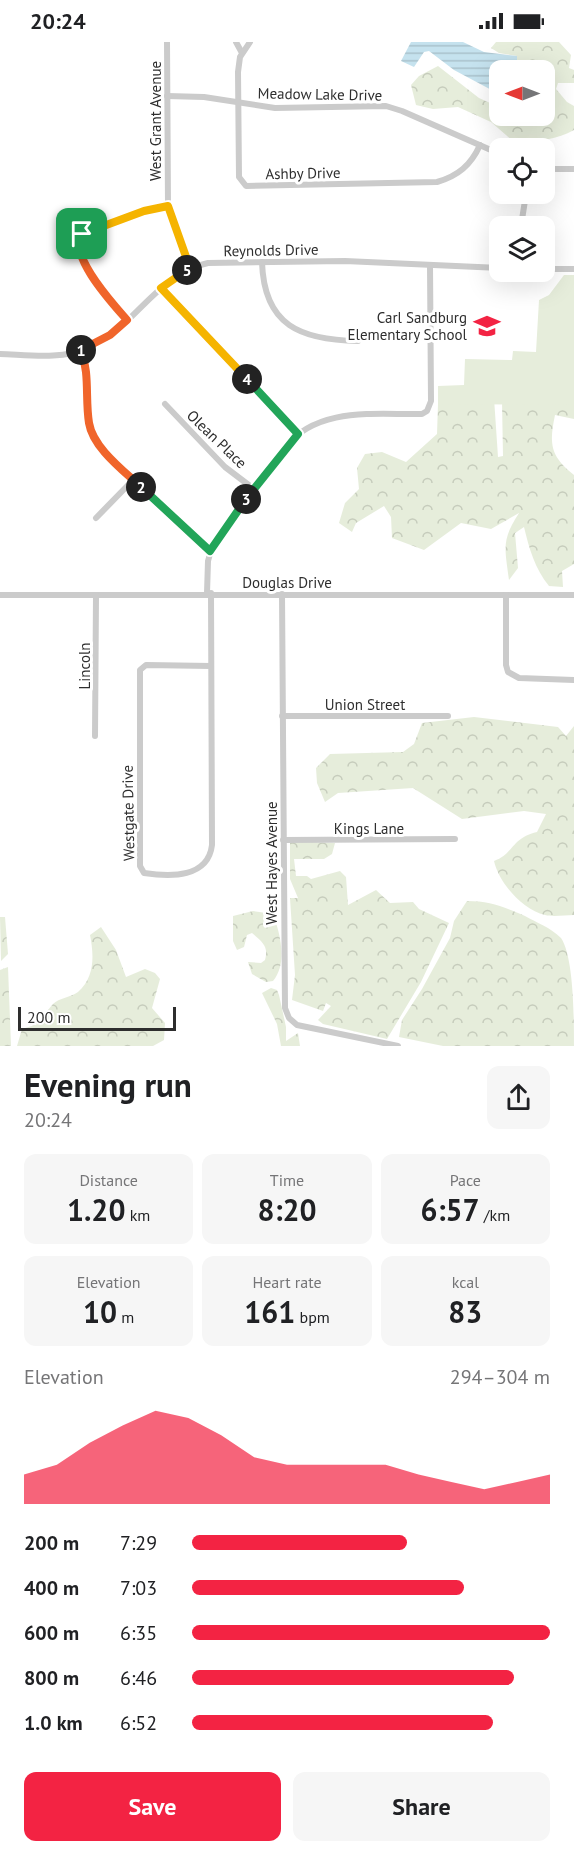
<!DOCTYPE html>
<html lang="en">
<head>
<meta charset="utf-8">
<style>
	:root { --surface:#fff; --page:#f6f6f6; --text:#202124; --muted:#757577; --accent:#f32343 }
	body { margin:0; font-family:"PT Sans",sans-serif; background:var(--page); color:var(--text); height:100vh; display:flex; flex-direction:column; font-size:22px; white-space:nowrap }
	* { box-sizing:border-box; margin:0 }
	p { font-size:20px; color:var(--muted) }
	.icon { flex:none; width:33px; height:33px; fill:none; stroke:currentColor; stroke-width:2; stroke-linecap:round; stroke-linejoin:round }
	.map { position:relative; height:1004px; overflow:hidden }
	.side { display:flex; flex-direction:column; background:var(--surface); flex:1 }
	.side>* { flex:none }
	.needle { width:39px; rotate:270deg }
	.controls { position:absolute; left:489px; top:18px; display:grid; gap:12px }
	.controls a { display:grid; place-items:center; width:66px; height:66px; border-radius:12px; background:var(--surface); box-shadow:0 6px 24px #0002; font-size:30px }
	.scale { position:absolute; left:18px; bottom:15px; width:158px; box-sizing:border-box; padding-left:6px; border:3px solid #2e2e2e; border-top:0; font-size:16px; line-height:21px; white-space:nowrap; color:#2e2e2e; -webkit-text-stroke:4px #fff; paint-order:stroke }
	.pin { position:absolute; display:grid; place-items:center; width:51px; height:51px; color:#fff; margin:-26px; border-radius:12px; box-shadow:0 3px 9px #0006 }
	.km { position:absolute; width:30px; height:30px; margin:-15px; border-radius:50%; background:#222; color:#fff; font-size:16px; line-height:30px; text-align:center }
	.round { display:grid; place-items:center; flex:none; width:63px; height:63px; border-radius:12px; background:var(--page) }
	.headline { display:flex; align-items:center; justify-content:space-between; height:102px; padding:0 24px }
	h1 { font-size:33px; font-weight:800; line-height:45px }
	.figures { display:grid; grid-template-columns:repeat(3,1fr); gap:9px; height:102px; padding:6px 24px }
	.figures div { display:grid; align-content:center; border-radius:12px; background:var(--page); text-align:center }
	.figures b { font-size:30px; font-weight:800 }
	.figures small { font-size:16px; font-weight:400 }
	.figures p { font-size:16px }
	.chart { height:168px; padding:12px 24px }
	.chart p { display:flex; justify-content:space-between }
	.chart svg { width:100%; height:108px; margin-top:6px; fill:var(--accent); opacity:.7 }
	.button { display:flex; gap:12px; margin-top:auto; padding:12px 24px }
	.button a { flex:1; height:69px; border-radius:12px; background:var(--accent); color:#fff; font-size:24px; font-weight:800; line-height:69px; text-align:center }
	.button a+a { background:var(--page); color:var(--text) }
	ul { padding:0 24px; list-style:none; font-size:20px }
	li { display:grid; grid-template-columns:96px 72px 1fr; align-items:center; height:45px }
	li i { height:15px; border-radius:8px; background:var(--accent) }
	.status { display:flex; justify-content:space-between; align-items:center; height:42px; padding:0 30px; background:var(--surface); direction:ltr }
	.status svg { height:16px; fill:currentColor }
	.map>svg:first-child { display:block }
</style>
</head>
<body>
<div class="status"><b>20:24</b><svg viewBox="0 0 49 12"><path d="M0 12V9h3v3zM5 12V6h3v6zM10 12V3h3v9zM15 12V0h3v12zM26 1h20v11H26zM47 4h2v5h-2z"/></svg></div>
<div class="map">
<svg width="574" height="1004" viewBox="0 0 574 1004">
	<defs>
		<pattern id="forest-crowns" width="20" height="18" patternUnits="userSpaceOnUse" patternTransform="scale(1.5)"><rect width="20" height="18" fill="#e6eddb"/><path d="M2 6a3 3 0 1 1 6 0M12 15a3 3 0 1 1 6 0" fill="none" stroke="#c6ccbc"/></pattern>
		<pattern id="water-rules" width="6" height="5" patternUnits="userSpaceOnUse" patternTransform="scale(1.5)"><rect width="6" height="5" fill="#c5e2ee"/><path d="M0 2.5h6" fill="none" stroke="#aac2cc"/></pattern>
	</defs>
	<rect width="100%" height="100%" fill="#fff"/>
	<g fill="url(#forest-crowns)">
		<path d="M 496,0 L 559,0 L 571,13 L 569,26 L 574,28 L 574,41 L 558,41 L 556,47 L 567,60 L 574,64 L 574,88 C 557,98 539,97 520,105 L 491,80 L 458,65 L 433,67 L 416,63 L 411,43 L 419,34 L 438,24 L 479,56 L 499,65 L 500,74 L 544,74 L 544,28 L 517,28 L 517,14 L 499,11 L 491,6 Z"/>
		<path d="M 449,355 L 494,356 L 498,415 L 503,414 L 502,360 L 574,356 L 574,377 L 555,373 C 549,402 550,414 574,433 L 574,522 L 562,529 L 563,545 L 549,544 C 535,527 529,506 524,485 L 515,491 L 518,526 L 509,538 C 505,506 501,499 519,471 L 491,487 L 461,481 L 424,508 L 392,496 L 391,475 L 384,464 L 356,481 L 352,490 L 339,481 L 345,461 L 359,447 L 357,426 L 365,412 L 382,410 L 406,420 L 437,392 L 438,362 Z"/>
		<path d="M 474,675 L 558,685 L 566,694 L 574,684 L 574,873 C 565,873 553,875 545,873 C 522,867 499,841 494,819 C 514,812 511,796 537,790 L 546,772 L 524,769 L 462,777 L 413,746 L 338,751 L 325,760 L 317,741 L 316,726 L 330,712 L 403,710 L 414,702 L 422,681 Z"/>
		<path d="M 290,799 L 335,801 L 332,812 L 324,817 L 294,817 L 296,834 L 307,834 L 311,837 L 340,829 L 346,835 L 348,863 L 376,848 L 390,861 L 413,860 L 419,867 L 449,881 L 421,940 L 387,997 L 323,982 L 318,978 L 331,964 L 326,961 L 323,969 L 292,958 L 295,933 L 290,856 L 298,856 L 290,837 Z"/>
		<path d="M 467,859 C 490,859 504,865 525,874 C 537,881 550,885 561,896 C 574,915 574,977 574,1004 L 443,1004 L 399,995 L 402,978 L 422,947 L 450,896 L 454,879 Z"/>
		<path d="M 253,869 L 273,872 C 280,891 288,921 273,939 L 266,940 L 252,932 L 248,920 L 261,921 L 265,918 C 269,904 262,900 252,891 L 247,893 L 244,905 L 237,908 L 233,899 L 233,874 Z"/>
		<path d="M 0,875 L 5,875 L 8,912 L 1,919 Z"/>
		<path d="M 101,885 L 116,908 L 126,935 L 145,927 L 155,931 L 160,937 L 152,966 L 165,981 L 164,998 L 153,1004 L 17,1004 L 22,987 C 44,981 40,977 53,962 C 59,956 71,955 78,950 C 95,935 94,913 90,893 Z"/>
		<path d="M 8,925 L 11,1004 L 0,1004 L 0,928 Z"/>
		<path d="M 271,946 L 277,948 L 279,953 L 286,985 L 286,999 L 298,991 L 300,1004 L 281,1004 L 277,982 L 262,951 Z"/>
	</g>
	<path fill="#e6eddb" d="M 564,233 L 574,233 L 574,363 L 438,362 L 438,344 L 464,343 L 465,317 L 512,318 L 513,309 L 536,310 L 539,258 L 549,253 Z"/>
	<path fill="url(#water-rules)" d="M 411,0 L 463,0 L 484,10 L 517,14 L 517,28 L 500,28 L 499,52 L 454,28 L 429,9 L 424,10 L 414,25 L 401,19 Z"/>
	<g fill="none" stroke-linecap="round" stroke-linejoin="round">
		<g stroke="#cbcbcb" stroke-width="6">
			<path d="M 167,0 L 168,164 L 190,226"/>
			<path d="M 236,0 L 242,11"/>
			<path d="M 250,0 L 240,15 L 238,30 L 239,135 L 246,144 L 437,140 C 458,134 471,123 480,103"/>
			<path d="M 167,54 L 204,55 L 275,66 L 386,64 L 402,69 L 500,112"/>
			<path d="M 544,127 L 574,127"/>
			<path d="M 521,184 L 526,152"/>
			<path d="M 262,220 C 264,284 301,298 358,299"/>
			<path d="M 544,227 L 574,227"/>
			<path d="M 161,246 L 298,391"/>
			<path d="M 127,278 L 89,231 L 79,197 L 84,192 L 144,169 L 168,164"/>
			<path d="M 81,308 L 88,335 L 89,382 L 94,396 L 133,438 L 210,509"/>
			<path d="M 0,312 C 29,313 61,318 88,306 C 135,286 156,232 208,221 L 345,219 L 500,226"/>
			<path d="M 165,362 L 225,425 L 254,447"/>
			<path d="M 96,476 L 133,438"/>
			<path d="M 207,551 L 208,519 L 212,505 L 284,406 C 318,364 374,373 422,372 L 427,369 L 431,359 L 430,223"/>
			<path d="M 211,551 L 212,803 C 208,836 171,835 144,831 L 140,824 L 140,628 L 146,623 L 211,624"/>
			<path d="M 282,552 L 285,966 L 289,976 L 297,983 L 398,1004"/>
			<path d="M 0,553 L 574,553"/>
			<path d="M 506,553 L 506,623 L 508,630 L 519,636 L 574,638"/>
			<path d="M 282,674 L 448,674"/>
			<path d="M 95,694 L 96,554"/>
			<path d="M 283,798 L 455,797"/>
		</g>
	</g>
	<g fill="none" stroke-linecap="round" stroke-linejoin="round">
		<g stroke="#fff" stroke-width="12">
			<path id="split-1" d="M 81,308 L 110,293 L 127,278 C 114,263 67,213 82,192"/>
		</g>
		<g stroke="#fff" stroke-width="12">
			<path id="split-2" d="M 81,308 C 90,332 85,356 89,381 C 93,406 124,429 141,445"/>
		</g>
		<g stroke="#fff" stroke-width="12">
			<path id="split-3" d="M 141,445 L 210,509 L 246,457"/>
		</g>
		<g stroke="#fff" stroke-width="12">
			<path id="split-4" d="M 246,457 L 298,392 L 247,337"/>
		</g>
		<g stroke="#fff" stroke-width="12">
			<path id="split-5" d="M 187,228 L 161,246 L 247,337"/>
		</g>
		<g stroke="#fff" stroke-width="12">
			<path id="split-6" d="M 82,192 L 144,169 L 168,164 L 190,226 L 187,228"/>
		</g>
		<use href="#split-1" stroke="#f0652b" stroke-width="8"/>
		<use href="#split-2" stroke="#f0652b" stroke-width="8"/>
		<use href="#split-3" stroke="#22a559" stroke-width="8"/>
		<use href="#split-4" stroke="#22a559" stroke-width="8"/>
		<use href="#split-5" stroke="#f5b400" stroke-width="8"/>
		<use href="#split-6" stroke="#f5b400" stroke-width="8"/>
	</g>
	<defs>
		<g id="school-bare" transform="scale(2.07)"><path d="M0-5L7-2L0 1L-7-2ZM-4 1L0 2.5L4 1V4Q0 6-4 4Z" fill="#f32343" stroke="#fff" stroke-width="2.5" paint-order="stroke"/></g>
	</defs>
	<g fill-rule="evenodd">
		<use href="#school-bare" x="487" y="284"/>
	</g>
	<g text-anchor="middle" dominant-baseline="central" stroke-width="6" stroke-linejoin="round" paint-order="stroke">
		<g font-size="15" fill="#2e2e2e" stroke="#fff">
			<text transform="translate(320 52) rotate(1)">Meadow Lake Drive</text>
			<text transform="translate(155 79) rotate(-90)">West Grant Avenue</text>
			<text transform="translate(303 131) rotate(-1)">Ashby Drive</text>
			<text transform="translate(271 208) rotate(-1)">Reynolds Drive</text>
			<text transform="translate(217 397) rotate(44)">Olean Place</text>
			<text x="287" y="540">Douglas Drive</text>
			<text transform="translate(84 624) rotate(-90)">Lincoln</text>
			<text x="365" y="662">Union Street</text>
			<text transform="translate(128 771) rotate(-91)">Westgate Drive</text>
			<text x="369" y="786">Kings Lane</text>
			<text transform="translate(271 821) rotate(-90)">West Hayes Avenue</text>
		</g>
		<g font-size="15" fill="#2e2e2e" stroke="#fff" text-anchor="end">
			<text x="467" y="275">Carl Sandburg<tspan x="467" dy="17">Elementary School</tspan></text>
		</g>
	</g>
</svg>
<div class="controls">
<a><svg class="needle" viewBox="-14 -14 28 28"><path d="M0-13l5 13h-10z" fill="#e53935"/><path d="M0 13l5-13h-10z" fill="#757577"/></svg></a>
<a><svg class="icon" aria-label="locate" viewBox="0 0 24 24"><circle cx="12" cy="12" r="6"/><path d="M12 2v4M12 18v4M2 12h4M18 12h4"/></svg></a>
<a><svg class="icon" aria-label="layers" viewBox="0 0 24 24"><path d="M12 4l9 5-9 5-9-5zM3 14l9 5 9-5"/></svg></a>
</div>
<div class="scale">200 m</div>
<div class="pin" style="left:82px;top:192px;background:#1e9e55"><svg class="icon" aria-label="arrive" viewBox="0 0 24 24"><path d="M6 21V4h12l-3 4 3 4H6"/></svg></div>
<b class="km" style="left:81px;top:308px">1</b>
<b class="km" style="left:141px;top:445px">2</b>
<b class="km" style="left:246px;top:457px">3</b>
<b class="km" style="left:247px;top:337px">4</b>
<b class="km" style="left:187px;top:228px">5</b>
</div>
<section class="side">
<div class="headline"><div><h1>Evening run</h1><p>20:24</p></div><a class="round"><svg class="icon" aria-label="share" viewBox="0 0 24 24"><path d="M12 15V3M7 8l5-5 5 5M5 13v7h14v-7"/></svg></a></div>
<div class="figures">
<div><p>Distance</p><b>1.20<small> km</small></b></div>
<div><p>Time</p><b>8:20</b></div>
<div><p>Pace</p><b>6:57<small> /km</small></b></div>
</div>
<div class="figures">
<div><p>Elevation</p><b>10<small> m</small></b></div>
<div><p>Heart rate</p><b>161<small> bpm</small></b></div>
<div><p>kcal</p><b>83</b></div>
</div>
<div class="chart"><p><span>Elevation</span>294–304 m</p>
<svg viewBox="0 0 160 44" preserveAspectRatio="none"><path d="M0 44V32L10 28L20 19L30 12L40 6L50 9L60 16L70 25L80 28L90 28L100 28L110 28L120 32L130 35L140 38L150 35L160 32V44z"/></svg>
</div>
<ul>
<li><b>200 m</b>7:29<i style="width:60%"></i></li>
<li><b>400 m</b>7:03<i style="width:76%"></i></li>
<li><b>600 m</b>6:35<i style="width:100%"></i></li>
<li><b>800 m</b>6:46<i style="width:90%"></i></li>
<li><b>1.0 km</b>6:52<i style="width:84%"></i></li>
</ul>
<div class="button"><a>Save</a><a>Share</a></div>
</section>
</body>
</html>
